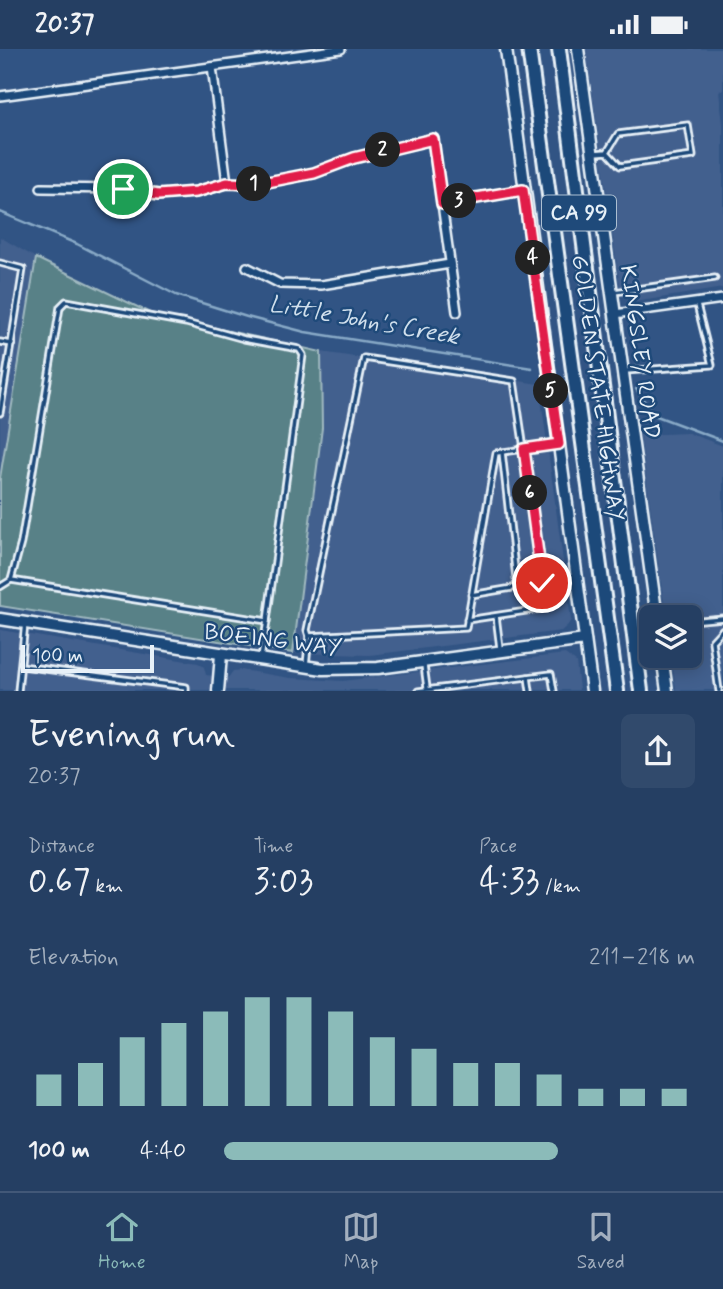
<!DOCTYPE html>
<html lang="en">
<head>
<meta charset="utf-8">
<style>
	:root { --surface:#253f63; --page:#314a6c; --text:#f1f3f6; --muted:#a3afbe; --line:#425878; --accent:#8bbbb9 }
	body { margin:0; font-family:Mynerve,sans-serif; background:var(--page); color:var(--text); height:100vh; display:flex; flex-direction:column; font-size:26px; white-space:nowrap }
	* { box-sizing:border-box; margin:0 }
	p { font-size:23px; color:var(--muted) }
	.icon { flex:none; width:38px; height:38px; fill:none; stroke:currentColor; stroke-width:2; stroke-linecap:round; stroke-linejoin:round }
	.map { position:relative; height:642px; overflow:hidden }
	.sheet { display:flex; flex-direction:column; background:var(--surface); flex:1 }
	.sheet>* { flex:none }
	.fabs { position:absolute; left:639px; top:556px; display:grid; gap:14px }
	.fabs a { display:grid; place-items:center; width:63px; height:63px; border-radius:10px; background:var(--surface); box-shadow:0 4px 18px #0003,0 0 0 2px var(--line); font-size:35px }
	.scale { position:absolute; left:21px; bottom:18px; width:133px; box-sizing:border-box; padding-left:7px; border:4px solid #e8f1f8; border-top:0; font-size:19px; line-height:24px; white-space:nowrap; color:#e8f1f8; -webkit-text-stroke:5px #1f4a7a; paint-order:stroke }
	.pin { position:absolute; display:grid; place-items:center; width:60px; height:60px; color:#fff; margin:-30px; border:4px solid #fff; border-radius:50%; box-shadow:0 2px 7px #0007 }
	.km { position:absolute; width:35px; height:35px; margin:-18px; border-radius:50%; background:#222; color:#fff; font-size:19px; line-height:35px; text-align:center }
	.round { display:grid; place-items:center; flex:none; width:74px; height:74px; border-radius:10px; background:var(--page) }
	.head { display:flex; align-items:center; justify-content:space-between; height:119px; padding:0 28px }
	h1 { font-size:38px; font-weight:600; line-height:52px }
	.metrics { display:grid; grid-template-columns:repeat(3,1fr); gap:10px; height:119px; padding:7px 28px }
	.metrics div { display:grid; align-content:center }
	.metrics b { font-size:35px; font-weight:600 }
	.metrics small { font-size:19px; font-weight:400 }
	.metrics p { font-size:19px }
	.chart { height:196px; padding:14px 28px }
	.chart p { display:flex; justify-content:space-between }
	.chart svg { width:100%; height:126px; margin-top:7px; stroke:var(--accent); stroke-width:6 }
	ul { padding:0 28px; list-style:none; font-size:23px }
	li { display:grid; grid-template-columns:112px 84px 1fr; align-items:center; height:52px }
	li i { height:18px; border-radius:9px; background:var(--accent) }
	.status { display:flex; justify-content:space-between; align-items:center; height:49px; padding:0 35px; background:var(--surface); direction:ltr }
	.status svg { height:19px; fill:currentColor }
	.tabs { display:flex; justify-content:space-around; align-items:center; height:98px; border-top:2px solid var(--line); background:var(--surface); font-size:19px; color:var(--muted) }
	.tabs a { display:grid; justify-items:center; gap:4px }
	.tabs .selected { color:var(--accent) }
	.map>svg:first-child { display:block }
</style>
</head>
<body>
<div class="status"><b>20:37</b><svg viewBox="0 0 49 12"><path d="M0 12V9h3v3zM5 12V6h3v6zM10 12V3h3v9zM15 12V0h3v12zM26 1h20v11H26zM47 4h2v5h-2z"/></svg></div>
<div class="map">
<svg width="723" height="642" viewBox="0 0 723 642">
	<rect width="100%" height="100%" fill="#315484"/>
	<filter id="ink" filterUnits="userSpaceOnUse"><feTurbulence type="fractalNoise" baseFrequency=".0143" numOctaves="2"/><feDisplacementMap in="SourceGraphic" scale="14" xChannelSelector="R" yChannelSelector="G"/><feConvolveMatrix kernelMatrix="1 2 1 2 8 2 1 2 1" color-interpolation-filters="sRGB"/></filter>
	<g filter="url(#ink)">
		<g fill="#43608e">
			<path d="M 586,0 L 723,0 L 723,41 L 719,42 L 723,75 L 723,239 L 634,253 L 621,245 Z"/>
			<path d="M 0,188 L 36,209 L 0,429 Z"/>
			<path d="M 321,303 L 539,335 L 571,571 L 567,577 L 561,582 L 370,606 L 293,604 L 322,379 Z"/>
			<path d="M 688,384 L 723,397 L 723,641 L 676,641 L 671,607 L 690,607 L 690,569 L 666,569 L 640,386 Z"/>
			<path d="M 0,581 L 198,614 L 204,618 L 206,626 L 228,629 L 233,622 L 241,621 L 290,629 L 343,632 L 565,605 L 576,613 L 579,641 L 0,641 Z"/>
		</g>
		<path fill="#598187" stroke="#a0b9c0" stroke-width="2" d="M 36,209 L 150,264 L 321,303 L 322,379 L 293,604 L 0,557 L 0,429 Z"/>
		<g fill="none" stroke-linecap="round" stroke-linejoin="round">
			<g stroke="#89aac7" stroke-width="2.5">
				<path d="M 0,163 L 77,195 L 176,246 L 247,268 L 305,283 L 532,319"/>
				<path d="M 636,340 L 654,366 L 723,392"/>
			</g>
			<g stroke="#e8f1f8" stroke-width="9">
				<g id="lane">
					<path d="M 595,104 L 607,103 L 620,117 L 693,107 L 688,76 L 618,85 L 607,103"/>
					<path d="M 0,214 L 23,220 L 0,364"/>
					<path d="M 614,243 L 715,229"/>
					<path d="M 0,293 L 12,295"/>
					<path d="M 625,322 L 712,316 L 697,256"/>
					<path d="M 502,403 L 517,538"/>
					<path d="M 11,531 L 21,494 L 60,258 L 66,252 L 186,274 L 244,290 L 299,300 L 303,306 L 267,572"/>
					<path d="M 0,538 L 11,531 L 267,572 L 261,609"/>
					<path d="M 471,546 L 542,534"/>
					<path d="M 496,567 L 500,599"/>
					<path d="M 467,571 L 546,559 L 524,400 L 496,404 L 466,579 L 309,587 L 307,581 L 364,309 L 514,332 L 524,400 L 556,396"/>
					<path d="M 690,572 L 723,569"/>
					<path d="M 306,616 L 309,587"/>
					<path d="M 424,616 L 427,639"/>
					<path d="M 21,617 L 186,638 L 186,642"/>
					<path d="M 528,628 L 530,642"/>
					<path d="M 18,642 L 25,574"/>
					<path d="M 418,642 L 551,625 L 554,642"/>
					<path d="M 719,642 L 712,592 L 723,580"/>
				</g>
			</g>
			<g stroke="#e8f1f8" stroke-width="12">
				<g id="street">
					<path d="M 212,18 L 227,134"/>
					<path d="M 0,47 L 341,0"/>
					<path d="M 41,139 L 123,140 L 158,146 L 196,143 L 227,134 L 257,135 L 314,124 L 354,109 L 433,90 L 457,263"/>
					<path d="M 442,154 L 523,141"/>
					<path d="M 247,218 L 280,235 L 321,236 L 450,215"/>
					<path d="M 615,265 L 723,250"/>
				</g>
			</g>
			<g stroke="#e8f1f8" stroke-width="15">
				<g id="secondary">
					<path d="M 506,0 L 592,642"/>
					<path d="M 578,0 L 657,569"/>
					<path d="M 0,570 L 323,620 L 378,619 L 585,591"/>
					<path d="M 662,607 L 667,642"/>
					<path d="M 218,642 L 221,606"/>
				</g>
			</g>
			<g stroke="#e8f1f8" stroke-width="18">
				<g id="highway">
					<path d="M 529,0 L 617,642"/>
					<path d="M 559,0 L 641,642"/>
				</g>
			</g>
			<use href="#lane" stroke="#1f4a7a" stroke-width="3.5"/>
			<use href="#street" stroke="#1f4a7a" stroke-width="7"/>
			<use href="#secondary" stroke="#1f4a7a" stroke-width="10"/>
			<use href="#highway" stroke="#1f4a7a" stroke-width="12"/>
		</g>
	</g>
	<g fill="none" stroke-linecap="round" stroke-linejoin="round" filter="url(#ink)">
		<g stroke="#fff" stroke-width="14">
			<path id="route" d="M 123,140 L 158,146 L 196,143 L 227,134 L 257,135 L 314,124 L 354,109 L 433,90 L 442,155 L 523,141 L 559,395 L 524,400 L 542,534"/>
		</g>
		<use href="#route" stroke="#e11d48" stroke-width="9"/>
	</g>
	<g text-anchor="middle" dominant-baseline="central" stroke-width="5" stroke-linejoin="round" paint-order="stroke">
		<rect fill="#1f4a7a" stroke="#acbfd2" stroke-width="2" x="542" y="146.5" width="74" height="35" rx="5"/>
		<g font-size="21" font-weight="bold" fill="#e8f1f8">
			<text x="579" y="164">CA 99</text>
		</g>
		<g font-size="23" fill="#e8f1f8" stroke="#1f4a7a">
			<text transform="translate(639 303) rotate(82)">KINGSLEY ROAD</text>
			<text transform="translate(597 339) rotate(82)">GOLDEN STATE HIGHWAY</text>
			<text transform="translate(273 592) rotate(7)">BOEING WAY</text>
		</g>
		<g font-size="24" font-style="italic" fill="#d0dfec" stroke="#1f4a7a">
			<text transform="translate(364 272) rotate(10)">Little John's Creek</text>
		</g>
	</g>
</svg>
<div class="fabs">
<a><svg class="icon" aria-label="layers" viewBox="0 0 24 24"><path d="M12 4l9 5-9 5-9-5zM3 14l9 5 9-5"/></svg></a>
</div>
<div class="scale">100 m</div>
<div class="pin" style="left:123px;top:140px;background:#1e9e55"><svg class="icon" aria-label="arrive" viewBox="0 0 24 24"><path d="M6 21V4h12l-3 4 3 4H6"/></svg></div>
<div class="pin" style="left:542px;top:534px;background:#d93025"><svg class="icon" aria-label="check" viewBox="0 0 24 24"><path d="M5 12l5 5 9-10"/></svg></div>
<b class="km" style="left:254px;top:135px">1</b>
<b class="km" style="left:383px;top:101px">2</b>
<b class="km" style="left:459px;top:152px">3</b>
<b class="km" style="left:533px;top:209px">4</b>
<b class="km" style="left:551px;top:342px">5</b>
<b class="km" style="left:530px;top:444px">6</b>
</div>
<section class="sheet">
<div class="head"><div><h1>Evening run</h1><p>20:37</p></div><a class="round"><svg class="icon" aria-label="share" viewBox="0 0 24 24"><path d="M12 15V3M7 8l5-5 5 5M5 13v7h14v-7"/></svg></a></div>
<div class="metrics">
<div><p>Distance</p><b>0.67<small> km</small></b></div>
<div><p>Time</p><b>3:03</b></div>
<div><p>Pace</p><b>4:33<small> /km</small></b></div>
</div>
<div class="chart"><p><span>Elevation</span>211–218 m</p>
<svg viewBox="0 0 160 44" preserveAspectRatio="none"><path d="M5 44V33M15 44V29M25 44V20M35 44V15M45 44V11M55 44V6M65 44V6M75 44V11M85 44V20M95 44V24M105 44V29M115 44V29M125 44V33M135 44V38M145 44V38M155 44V38"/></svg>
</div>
<ul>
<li><b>100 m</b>4:40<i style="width:71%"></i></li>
</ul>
</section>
<nav class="tabs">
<a class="selected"><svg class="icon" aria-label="home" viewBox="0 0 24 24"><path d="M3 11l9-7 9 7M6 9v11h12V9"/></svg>Home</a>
<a><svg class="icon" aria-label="map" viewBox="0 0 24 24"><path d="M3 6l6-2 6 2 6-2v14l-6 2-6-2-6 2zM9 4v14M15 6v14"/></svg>Map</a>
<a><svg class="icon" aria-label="saved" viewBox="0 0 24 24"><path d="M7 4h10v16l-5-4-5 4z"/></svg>Saved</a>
</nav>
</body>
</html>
